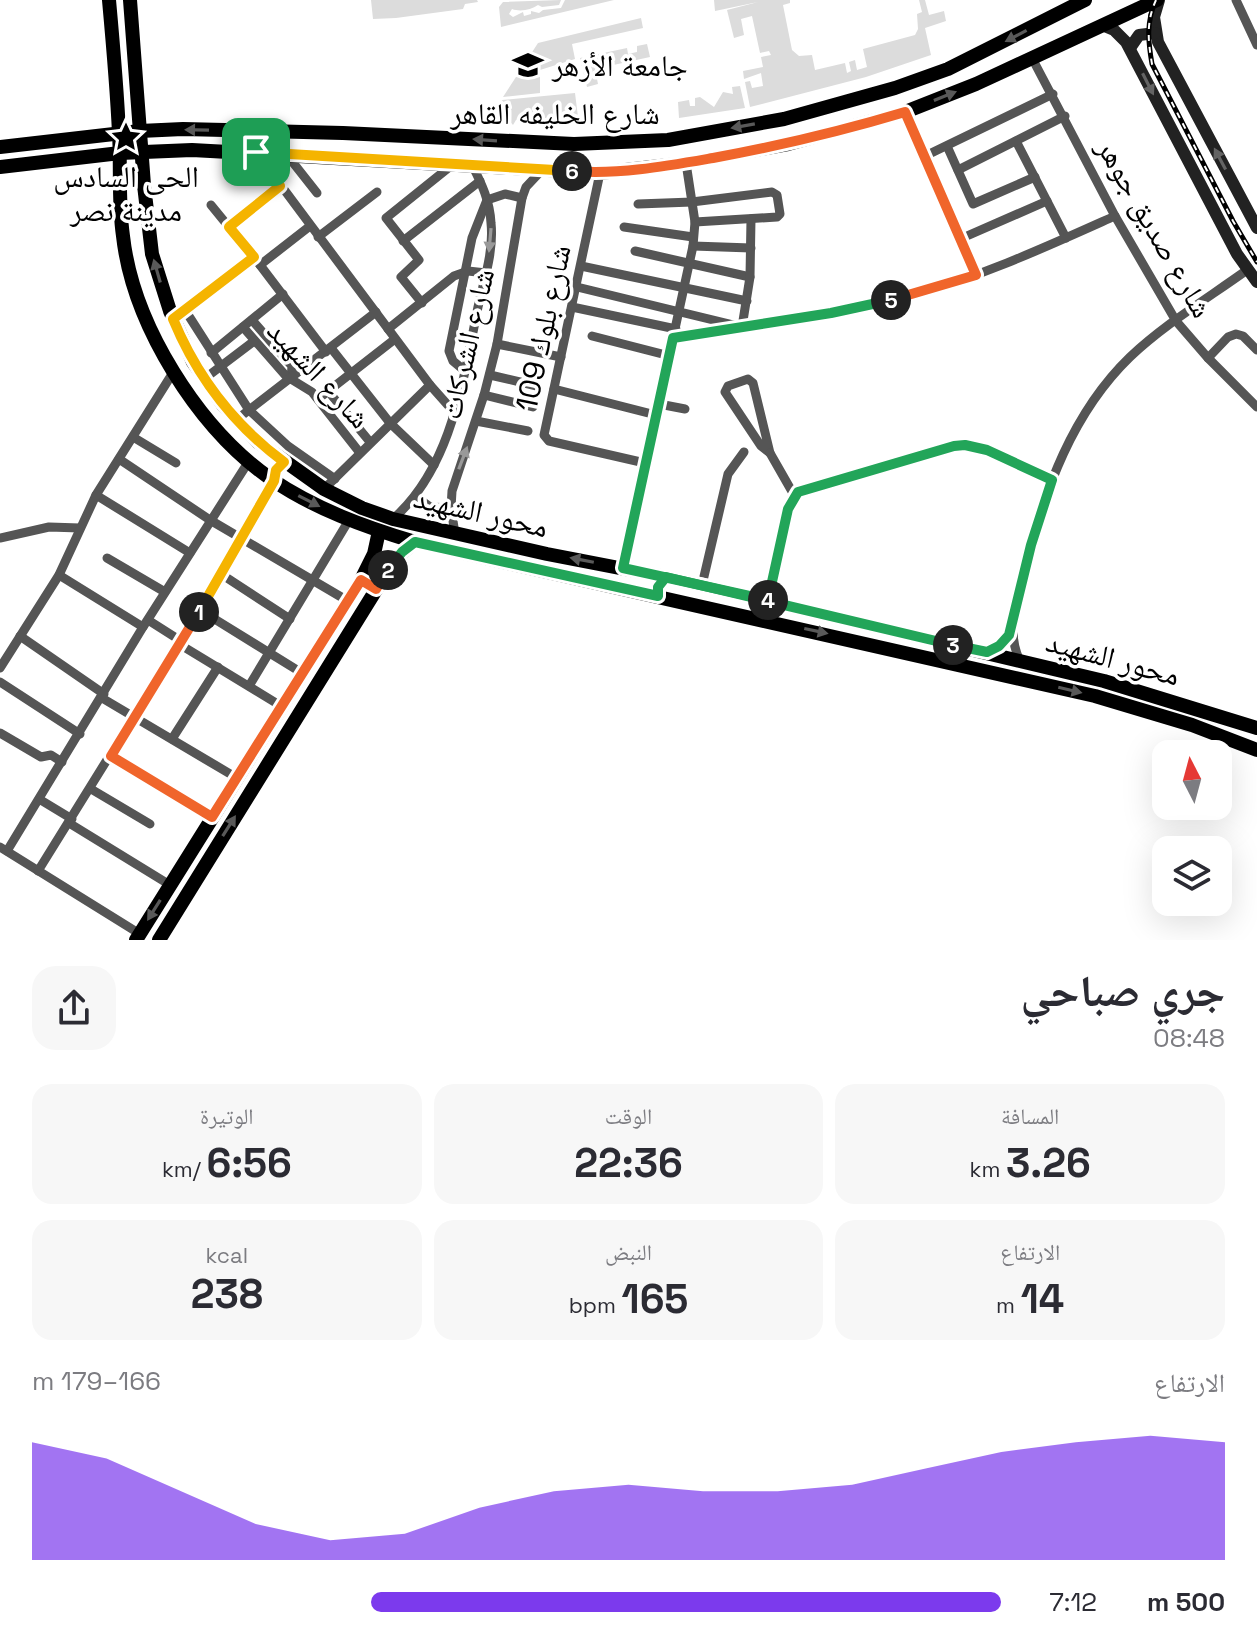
<!DOCTYPE html>
<html lang="ar">
<head>
<meta charset="utf-8">
<style>
	:root { --surface:#fff; --page:#f7f7f7; --text:#2b2b33; --muted:#7c7c81; --accent:#7c3aed }
	body { margin:0; font-family:"Space Grotesk","Noto Naskh Arabic",sans-serif; background:var(--page); color:var(--text); direction:rtl; height:100vh; display:flex; flex-direction:column; font-size:30px; white-space:nowrap }
	* { box-sizing:border-box; margin:0 }
	p { font-size:26px; color:var(--muted) }
	.icon { flex:none; width:44px; height:44px; fill:none; stroke:currentColor; stroke-width:2; stroke-linecap:round; stroke-linejoin:round }
	.map { position:relative; height:940px; overflow:hidden; direction:ltr }
	.drawer { display:flex; flex-direction:column; background:var(--surface); flex:1 }
	.drawer>* { flex:none }
	.needle { width:52px; rotate:354deg }
	.buttons { position:absolute; left:1152px; top:740px; display:grid; gap:16px }
	.buttons a { display:grid; place-items:center; width:80px; height:80px; border-radius:16px; background:var(--surface); box-shadow:0 8px 32px #0002; font-size:40px }
	.pin { position:absolute; display:grid; place-items:center; width:68px; height:68px; color:#fff; margin:-34px; border-radius:16px; box-shadow:0 4px 12px #0006 }
	.km { position:absolute; width:40px; height:40px; margin:-20px; border-radius:50%; background:#222; color:#fff; font-size:22px; line-height:40px; text-align:center }
	.round { display:grid; place-items:center; flex:none; width:84px; height:84px; border-radius:24px; background:var(--page) }
	.headline { display:flex; align-items:center; justify-content:space-between; height:136px; padding:0 32px }
	h1 { font-size:44px; font-weight:700; line-height:60px }
	.figures { display:grid; grid-template-columns:repeat(3,1fr); gap:12px; height:136px; padding:8px 32px }
	.figures div { display:grid; align-content:center; border-radius:20px; background:var(--page); text-align:center }
	.figures b { font-size:40px; font-weight:700 }
	.figures small { font-size:22px; font-weight:400 }
	.figures p { font-size:22px }
	.chart { height:224px; padding:16px 32px }
	.chart p { display:flex; justify-content:space-between }
	.chart svg { width:100%; height:144px; margin-top:8px; fill:var(--accent); opacity:.7 }
	ul { padding:0 32px; list-style:none; font-size:26px }
	li { display:grid; grid-template-columns:128px 96px 1fr; align-items:center; height:60px }
	li i { height:20px; border-radius:10px; background:var(--accent) }
	.map>svg:first-child { display:block }
</style>
</head>
<body>
<div class="map">
<svg width="1257" height="940" viewBox="0 0 1257 940">
	<rect width="100%" height="100%" fill="#fff"/>
	<g fill="#dcdcdc">
		<path d="M 371,0 L 477,0 L 478,2 L 465,4 L 463,9 L 396,18 L 373,19 Z"/>
		<path d="M 561,0 L 559,5 L 542,7 L 538,5 C 531,10 520,12 512,9 L 509,14 L 513,17 L 523,12 L 524,16 L 531,14 L 531,11 L 539,13 L 543,10 L 561,8 L 565,0 L 614,0 L 501,27 L 499,7 L 503,2 Z"/>
		<path d="M 714,0 L 790,0 L 790,3 L 783,5 L 792,50 L 799,56 L 812,55 L 815,70 L 845,63 L 847,73 L 851,71 L 849,62 L 855,60 L 857,70 L 867,67 L 863,49 L 915,35 L 918,29 L 917,14 L 922,12 L 919,0 L 925,0 L 929,15 L 944,11 L 946,21 L 925,28 L 931,55 L 866,77 L 750,107 L 745,82 L 750,81 L 752,88 L 763,86 L 761,73 L 744,79 L 743,71 L 763,67 L 761,57 L 771,55 L 769,51 L 760,53 L 752,16 L 741,19 L 744,35 L 734,38 L 727,10 L 758,2 L 715,11 Z"/>
		<path d="M 641,18 L 643,28 L 572,44 L 575,59 L 540,70 L 540,93 L 503,97 L 538,43 Z"/>
		<path d="M 647,44 L 650,57 L 595,69 L 598,84 L 587,87 L 580,58 L 627,48 L 628,54 L 637,52 L 637,46 Z"/>
		<path d="M 740,86 L 745,108 L 679,118 L 678,102 L 689,100 L 690,106 L 695,106 L 695,98 L 700,97 L 714,107 L 723,92 L 733,94 L 732,87 Z"/>
		<path d="M 575,93 L 579,125 L 519,124 L 519,120 L 516,120 L 513,125 L 498,108 L 502,100 Z"/>
	</g>
	<g fill="none" stroke-linecap="round" stroke-linejoin="round">
		<g stroke="#555" stroke-width="9">
			<path d="M 1236,0 L 1257,45"/>
			<path d="M 1032,58 L 1115,216 L 1176,321 L 1208,358 L 1257,407"/>
			<path d="M 905,112 L 976,275"/>
			<path d="M 1016,141 L 1066,238"/>
			<path d="M 947,146 L 973,204 L 1035,177"/>
			<path d="M 256,152 L 430,385 L 454,412"/>
			<path d="M 287,155 L 317,193"/>
			<path d="M 925,156 L 1053,94"/>
			<path d="M 958,170 L 1065,116"/>
			<path d="M 600,173 L 544,435 L 549,441 L 645,463"/>
			<path d="M 638,204 L 692,202 L 772,192 L 777,195 L 780,214 L 777,217 L 695,222"/>
			<path d="M 211,205 L 260,265 L 326,352"/>
			<path d="M 229,227 L 280,186"/>
			<path d="M 624,227 L 693,237"/>
			<path d="M 318,237 L 377,192"/>
			<path d="M 960,239 L 1047,201"/>
			<path d="M 403,241 L 480,181"/>
			<path d="M 693,246 L 751,248"/>
			<path d="M 635,251 L 750,277"/>
			<path d="M 260,265 L 310,226"/>
			<path d="M 581,266 L 747,301"/>
			<path d="M 577,287 L 742,327 L 750,277 L 751,219"/>
			<path d="M 422,303 L 401,277 L 419,260 L 386,218 L 452,165"/>
			<path d="M 572,307 L 676,329"/>
			<path d="M 185,310 L 249,410 L 288,446 L 335,479"/>
			<path d="M 173,319 L 254,257"/>
			<path d="M 252,320 L 292,366 L 291,379"/>
			<path d="M 243,327 L 286,376 L 312,392 L 360,453"/>
			<path d="M 388,329 L 454,276 L 468,271 L 486,273"/>
			<path d="M 592,336 L 670,356"/>
			<path d="M 673,338 C 752,326 833,317 909,296 C 981,277 1048,246 1115,216"/>
			<path d="M 497,344 L 561,357"/>
			<path d="M 331,348 L 390,423 L 434,465"/>
			<path d="M 211,353 L 283,294"/>
			<path d="M 1208,358 L 1228,337 L 1236,334 L 1243,336 L 1257,350"/>
			<path d="M 465,371 L 453,361 L 449,351 L 472,238 L 487,200 L 505,194 L 522,198"/>
			<path d="M 490,375 L 537,386"/>
			<path d="M 204,379 L 254,341"/>
			<path d="M 748,379 L 753,383 L 770,453 L 761,446 L 725,392 L 728,386 Z"/>
			<path d="M 554,389 L 656,415"/>
			<path d="M 328,391 L 370,442"/>
			<path d="M 484,395 L 533,407"/>
			<path d="M 318,399 L 395,339"/>
			<path d="M 659,404 L 685,409"/>
			<path d="M 236,420 L 376,312"/>
			<path d="M 476,421 L 528,431"/>
			<path d="M 133,437 L 176,463"/>
			<path d="M 770,453 L 794,495"/>
			<path d="M 119,459 L 210,520 L 348,601"/>
			<path d="M 324,489 L 430,385"/>
			<path d="M 96,495 L 190,553"/>
			<path d="M 415,496 L 430,507 L 451,508"/>
			<path d="M 393,519 C 452,467 463,380 478,307 C 484,280 494,251 491,223 C 490,202 482,184 472,165"/>
			<path d="M 455,534 L 451,508 L 452,491 L 484,395 L 497,344 L 522,198 L 526,187 L 542,170"/>
			<path d="M 0,538 L 49,527 L 80,528"/>
			<path d="M 107,558 L 165,592"/>
			<path d="M 623,568 L 693,246 L 695,222 L 686,163"/>
			<path d="M 221,574 L 290,619"/>
			<path d="M 59,575 L 143,627"/>
			<path d="M 702,585 L 728,474 L 744,452"/>
			<path d="M 768,601 L 788,509 L 798,492 L 965,445 L 987,450 L 1052,480"/>
			<path d="M 200,610 L 302,673"/>
			<path d="M 148,620 L 181,641"/>
			<path d="M 20,636 L 104,694"/>
			<path d="M 179,644 L 281,706"/>
			<path d="M 987,652 L 1005,641 L 1012,629"/>
			<path d="M 1020,661 C 1005,632 1018,596 1025,566 C 1045,490 1072,413 1130,357 C 1165,324 1208,298 1247,270"/>
			<path d="M 0,668 L 59,575 L 96,495 L 174,371"/>
			<path d="M 0,682 L 80,734"/>
			<path d="M 249,686 L 349,520"/>
			<path d="M 102,698 L 237,778"/>
			<path d="M 0,733 L 41,757 L 51,755 L 62,762"/>
			<path d="M 172,739 L 218,667"/>
			<path d="M 111,756 L 212,817"/>
			<path d="M 91,789 L 150,824"/>
			<path d="M 39,799 L 72,819"/>
			<path d="M 69,823 L 170,885"/>
			<path d="M 0,847 L 140,934"/>
			<path d="M 7,851 L 143,627 L 249,461"/>
			<path d="M 38,871 L 200,610 L 274,481"/>
		</g>
		<g stroke="#222" stroke-width="12">
			<path d="M 1159,0 L 1154,17 L 1158,42 L 1257,228"/>
			<path d="M 1102,25 L 1114,30 L 1126,42 L 1237,254 L 1257,282"/>
			<path d="M 1130,48 L 1139,35 L 1155,33"/>
		</g>
		<g stroke="#000" stroke-width="14">
			<path d="M 109,0 C 113,44 117,89 119,133 C 121,167 118,202 123,236 C 133,325 198,428 271,479 C 315,509 365,527 415,542 L 1095,696 L 1192,725 L 1257,750"/>
			<path d="M 130,0 L 144,185 L 152,254 L 170,311 L 193,362 L 223,405 L 258,442 L 324,489 L 362,508 L 393,519 L 547,554 L 666,577 L 1104,681 L 1257,728"/>
			<path d="M 0,147 L 140,131 L 183,129 L 343,133 L 574,144 L 668,140 L 784,119 L 895,88 L 948,69 L 1085,0"/>
			<path d="M 0,167 L 120,153 L 192,150 L 600,173 L 686,163 L 788,144 L 905,112 L 976,84 L 1157,0"/>
			<path d="M 136,940 L 361,580 L 374,554 L 379,531"/>
			<path d="M 159,940 L 384,577 L 396,558 L 415,542"/>
		</g>
		<g stroke="#000" stroke-width="5">
			<path id="rail" d="M 1156,0 C 1146,22 1148,41 1152,64 L 1233,221 L 1257,262"/>
		</g>
		<use href="#rail" stroke="#fff" stroke-width="2" stroke-dasharray="6" stroke-linecap="butt"/>
	</g>
	<defs><path id="oneway-solid" d="M-6-.8H1V-3.2L6.5 0L1 3.2V.8H-6Z" transform="scale(2)"/></defs>
	<g fill="#595959">
		<use href="#oneway-solid" transform="translate(1016 36) rotate(152)"/>
		<use href="#oneway-solid" transform="translate(945 96) rotate(-22)"/>
		<use href="#oneway-solid" transform="translate(743 126) rotate(170)"/>
		<use href="#oneway-solid" transform="translate(197 130) rotate(-179)"/>
		<use href="#oneway-solid" transform="translate(485 140) rotate(-176)"/>
		<use href="#oneway-solid" transform="translate(157 271) rotate(-106)"/>
		<use href="#oneway-solid" transform="translate(309 501) rotate(27)"/>
		<use href="#oneway-solid" transform="translate(582 560) rotate(-169)"/>
		<use href="#oneway-solid" transform="translate(816 631) rotate(12)"/>
		<use href="#oneway-solid" transform="translate(1070 690) rotate(13)"/>
		<use href="#oneway-solid" transform="translate(229 826) rotate(-58)"/>
		<use href="#oneway-solid" transform="translate(154 910) rotate(122)"/>
	</g>
	<g fill="#646464">
		<use href="#oneway-solid" transform="translate(1148 84) rotate(63)"/>
		<use href="#oneway-solid" transform="translate(1220 159) rotate(-118)"/>
	</g>
	<g fill="#999">
		<use href="#oneway-solid" transform="translate(490 240) rotate(95)"/>
		<use href="#oneway-solid" transform="translate(463 458) rotate(-69)"/>
	</g>
	<g fill="none" stroke-linecap="round" stroke-linejoin="round">
		<g stroke="#fff" stroke-width="16">
			<path id="split-1" d="M 199,612 L 274,481 L 276,470 L 284,462 C 234,425 197,377 173,319 L 254,257 L 229,227 L 280,186 L 256,152"/>
		</g>
		<g stroke="#fff" stroke-width="16">
			<path id="split-2" d="M 199,612 L 111,756 L 212,817 L 361,580 L 376,589 L 388,570"/>
		</g>
		<g stroke="#fff" stroke-width="16">
			<path id="split-3" d="M 388,570 L 402,552 L 415,542 L 658,596 L 658,587 L 666,577 L 953,645"/>
		</g>
		<g stroke="#fff" stroke-width="16">
			<path id="split-4" d="M 768,600 L 788,509 L 798,492 L 954,446 L 965,445 L 987,450 L 1052,480 L 1031,545 L 1009,635 L 999,646 L 987,652 L 953,645"/>
		</g>
		<g stroke="#fff" stroke-width="16">
			<path id="split-5" d="M 768,600 L 623,568 L 673,338 L 831,313 L 891,300"/>
		</g>
		<g stroke="#fff" stroke-width="16">
			<path id="split-6" d="M 572,171 C 618,175 667,166 713,158 C 778,146 842,131 905,112 L 976,275 L 891,300"/>
		</g>
		<g stroke="#fff" stroke-width="16">
			<path id="split-7" d="M 256,152 L 572,171"/>
		</g>
		<use href="#split-1" stroke="#f5b400" stroke-width="10"/>
		<use href="#split-2" stroke="#f0652b" stroke-width="10"/>
		<use href="#split-3" stroke="#22a559" stroke-width="10"/>
		<use href="#split-4" stroke="#22a559" stroke-width="10"/>
		<use href="#split-5" stroke="#22a559" stroke-width="10"/>
		<use href="#split-6" stroke="#f0652b" stroke-width="10"/>
		<use href="#split-7" stroke="#f5b400" stroke-width="10"/>
	</g>
	<defs>
		<g id="university-bare" transform="scale(2.4)"><path d="M0-5L7-2L0 1L-7-2ZM-4 1L0 2.5L4 1V4Q0 6-4 4Z" fill="#000" stroke="#fff" stroke-width="2.5" paint-order="stroke"/></g>
		<g id="sight-bare" transform="scale(2.4)"><path d="M0-6L1.8-2.2L6-1.7L2.9 1.2L3.7 5.4L0 3.3L-3.7 5.4L-2.9 1.2L-6-1.7L-1.8-2.2Z" fill="#000" stroke="#fff" stroke-width="2.5" paint-order="stroke"/></g>
	</defs>
	<g fill-rule="evenodd">
		<use href="#university-bare" x="528" y="65"/>
		<use href="#sight-bare" x="126" y="137"/>
	</g>
	<g text-anchor="middle" dominant-baseline="central" stroke-width="7" stroke-linejoin="round" paint-order="stroke">
		<g font-size="30" fill="#000" stroke="#fff" text-anchor="start">
			<text x="552" y="65">جامعة الأزهر</text>
			<text x="126" y="176" text-anchor="middle">الحى السادس<tspan x="126" dy="34">مدينة نصر</tspan></text>
		</g>
		<g font-size="30" fill="#000" stroke="#fff">
			<text x="555" y="113">شارع الخليفه القاهر</text>
			<text transform="translate(1155 228) rotate(60)">شارع صديق جوهر</text>
			<text transform="translate(543 328) rotate(-78)">شارع بلوك 109</text>
			<text transform="translate(467 344) rotate(-77)">شارع الشركات</text>
			<text transform="translate(319 374) rotate(47)">شارع الشهيد</text>
			<text transform="translate(481 512) rotate(13)">محور الشهيد</text>
			<text transform="translate(1113 658) rotate(15)">محور الشهيد</text>
		</g>
	</g>
</svg>
<div class="buttons">
<a><svg class="needle" viewBox="-14 -14 28 28"><path d="M0-13l5 13h-10z" fill="#e53935"/><path d="M0 13l5-13h-10z" fill="#7c7c81"/></svg></a>
<a><svg class="icon" aria-label="layers" viewBox="0 0 24 24"><path d="M12 4l9 5-9 5-9-5zM3 14l9 5 9-5"/></svg></a>
</div>
<div class="pin" style="left:256px;top:152px;background:#1e9e55"><svg class="icon" aria-label="arrive" viewBox="0 0 24 24"><path d="M6 21V4h12l-3 4 3 4H6"/></svg></div>
<b class="km" style="left:199px;top:612px">1</b>
<b class="km" style="left:388px;top:570px">2</b>
<b class="km" style="left:953px;top:645px">3</b>
<b class="km" style="left:768px;top:600px">4</b>
<b class="km" style="left:891px;top:300px">5</b>
<b class="km" style="left:572px;top:171px">6</b>
</div>
<section class="drawer">
<div class="headline"><div><h1>جري صباحي</h1><p>08:48</p></div><a class="round"><svg class="icon" aria-label="share" viewBox="0 0 24 24"><path d="M12 15V3M7 8l5-5 5 5M5 13v7h14v-7"/></svg></a></div>
<div class="figures">
<div><p>المسافة</p><b>3.26<small> km</small></b></div>
<div><p>الوقت</p><b>22:36</b></div>
<div><p>الوتيرة</p><b>6:56<small> /km</small></b></div>
</div>
<div class="figures">
<div><p>الارتفاع</p><b>14<small> m</small></b></div>
<div><p>النبض</p><b>165<small> bpm</small></b></div>
<div><p>kcal</p><b>238</b></div>
</div>
<div class="chart"><p><span>الارتفاع</span>166–179 m</p>
<svg viewBox="0 0 160 44" preserveAspectRatio="none"><path d="M0 44V8L10 13L20 23L30 33L40 38L50 36L60 28L70 23L80 21L90 23L100 23L110 21L120 16L130 11L140 8L150 6L160 8V44z"/></svg>
</div>
<ul>
<li><b>500 m</b>7:12<i style="width:65%"></i></li>
</ul>
</section>
</body>
</html>
